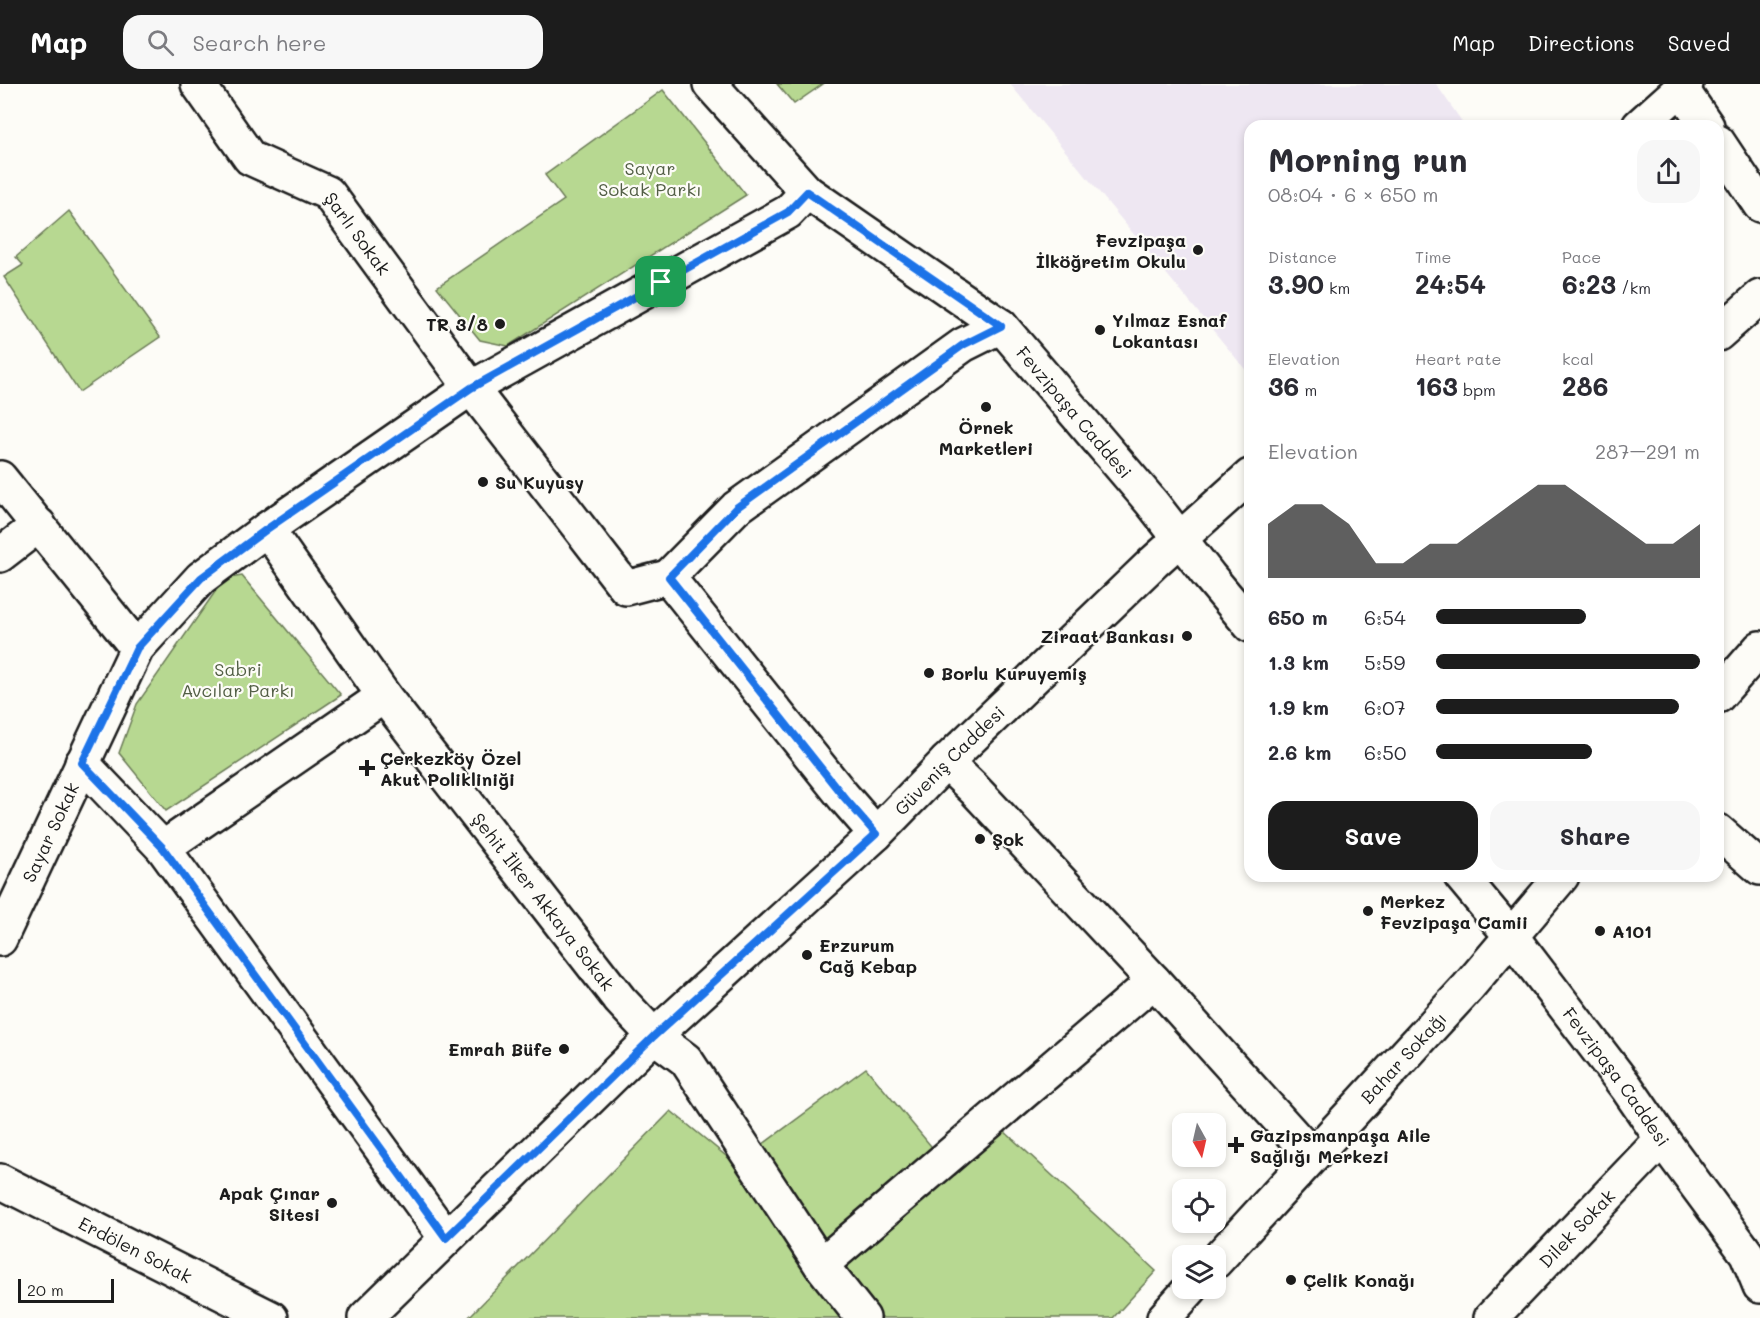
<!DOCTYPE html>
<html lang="en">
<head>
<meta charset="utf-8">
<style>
	:root { --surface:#fff; --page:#f7f7f7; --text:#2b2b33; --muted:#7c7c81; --accent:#1c1c1c }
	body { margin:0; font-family:Mali,sans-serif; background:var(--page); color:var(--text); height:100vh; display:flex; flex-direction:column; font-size:22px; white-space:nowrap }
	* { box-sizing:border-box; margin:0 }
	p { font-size:20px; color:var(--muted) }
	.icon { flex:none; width:33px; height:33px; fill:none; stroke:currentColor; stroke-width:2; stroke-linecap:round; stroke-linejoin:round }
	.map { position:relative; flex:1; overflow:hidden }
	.panel { position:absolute; left:1244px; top:36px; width:480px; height:762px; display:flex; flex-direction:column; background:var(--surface); border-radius:18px; box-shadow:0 3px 9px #0003 }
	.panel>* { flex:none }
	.needle { width:39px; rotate:172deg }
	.tools { position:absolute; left:1172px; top:1029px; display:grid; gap:12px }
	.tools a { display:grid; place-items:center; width:54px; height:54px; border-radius:12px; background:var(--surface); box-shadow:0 3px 9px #0003; font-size:30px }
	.scale { position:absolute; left:18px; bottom:15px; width:96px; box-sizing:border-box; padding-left:6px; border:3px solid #1c1c1c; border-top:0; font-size:16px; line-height:21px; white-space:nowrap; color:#1c1c1c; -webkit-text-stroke:4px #fdfcf7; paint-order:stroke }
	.pin { position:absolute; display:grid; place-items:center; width:51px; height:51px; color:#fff; margin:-26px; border-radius:12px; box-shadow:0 3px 9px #0006 }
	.round { display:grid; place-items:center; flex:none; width:63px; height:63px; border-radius:18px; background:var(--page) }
	.summary { display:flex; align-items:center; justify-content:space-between; height:102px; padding:0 24px }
	h1 { font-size:33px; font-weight:700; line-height:45px }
	.stats { display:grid; grid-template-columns:repeat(3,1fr); gap:9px; height:102px; padding:6px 24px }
	.stats div { display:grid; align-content:center }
	.stats b { font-size:26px; font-weight:700 }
	.stats small { font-size:16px; font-weight:400 }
	.stats p { font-size:16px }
	.chart { height:168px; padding:12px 24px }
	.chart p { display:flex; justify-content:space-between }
	.chart svg { width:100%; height:108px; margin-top:6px; fill:var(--accent); opacity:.7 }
	.action { display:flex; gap:12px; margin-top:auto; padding:12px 24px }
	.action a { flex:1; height:69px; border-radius:18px; background:var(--accent); color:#fff; font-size:24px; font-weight:700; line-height:69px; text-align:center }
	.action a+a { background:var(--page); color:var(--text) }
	ul { padding:0 24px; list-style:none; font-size:20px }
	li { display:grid; grid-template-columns:96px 72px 1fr; align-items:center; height:45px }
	li i { height:15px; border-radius:8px; background:var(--accent) }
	header { display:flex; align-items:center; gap:36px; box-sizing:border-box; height:84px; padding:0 30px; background:var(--accent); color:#fff }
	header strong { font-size:28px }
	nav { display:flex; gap:33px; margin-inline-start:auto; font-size:21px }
	.search { width:420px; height:54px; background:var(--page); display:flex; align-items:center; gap:15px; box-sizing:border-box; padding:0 21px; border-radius:18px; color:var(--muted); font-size:22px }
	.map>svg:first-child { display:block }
</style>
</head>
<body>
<header>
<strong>Map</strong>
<div class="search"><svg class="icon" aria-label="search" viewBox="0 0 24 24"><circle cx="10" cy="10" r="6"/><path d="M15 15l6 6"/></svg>Search here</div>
<nav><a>Map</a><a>Directions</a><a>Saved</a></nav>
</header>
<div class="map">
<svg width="1760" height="1234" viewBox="0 0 1760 1234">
	<rect width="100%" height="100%" fill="#fdfcf7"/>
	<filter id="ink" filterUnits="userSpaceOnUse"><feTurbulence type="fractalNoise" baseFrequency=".0167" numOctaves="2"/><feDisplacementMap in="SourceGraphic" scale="12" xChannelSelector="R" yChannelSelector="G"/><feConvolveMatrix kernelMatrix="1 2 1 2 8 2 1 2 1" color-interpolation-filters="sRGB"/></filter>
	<g filter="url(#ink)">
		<path fill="#eee7f2" d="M 1010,0 L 1436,0 L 1465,42 L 1250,42 L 1249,290 Z"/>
		<g fill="#b7d891" stroke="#6a7a56" stroke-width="1.5">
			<path d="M 777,0 L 823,0 L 794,20 Z"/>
			<path d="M 663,6 L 746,111 L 508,262 L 480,256 L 437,203 L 564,116 L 545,91 Z"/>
			<path d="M 69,127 L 160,253 L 79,308 L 4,193 L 23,181 L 16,173 Z"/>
			<path d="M 242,492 L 341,611 L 166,727 L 119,669 L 137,620 L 224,495 Z"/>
			<path d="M 866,984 L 955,1091 L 1004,1047 L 1156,1187 L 1113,1234 L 468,1234 L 671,1027 L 736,1080 Z"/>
		</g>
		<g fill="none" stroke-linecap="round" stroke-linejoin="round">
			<g stroke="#1c1c1c" stroke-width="38">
				<g id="minor">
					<path id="s1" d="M 198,0 L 250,74 L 328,109 L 471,304 L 626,504 L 668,493 L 843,712 L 876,750"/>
					<path id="s2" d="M 710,0 L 807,108 L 1001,242 L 1152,419 L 1209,492 L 1250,541"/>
					<path d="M 1681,4 L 1707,42"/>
					<path d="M 1639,42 L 1686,0"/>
					<path d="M 1718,58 L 1760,121"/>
					<path d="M 1718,250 L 1760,213"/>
					<path d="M 0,394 L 137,564"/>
					<path id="s3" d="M 267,445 L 384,612 L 620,916 L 654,952 L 686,976 L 821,1181 L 863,1234"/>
					<path d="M 0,471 L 39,441"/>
					<path d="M 668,493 L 736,424 L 963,261 L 1001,242"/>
					<path d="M 1718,612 L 1760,564"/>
					<path d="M 946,678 L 974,705 L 1154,897 L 1312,1072"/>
					<path d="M 82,679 L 163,764 L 446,1154"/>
					<path d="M 1718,747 L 1760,784"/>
					<path d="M 163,764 L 384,612"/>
					<path id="s4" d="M 1461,792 L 1511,852 L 1627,1004 L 1662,1055 L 1747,1170 L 1760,1202"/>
					<path id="s5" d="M 0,855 L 137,564 L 201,494 L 267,445 L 471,304 L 788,128 L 807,108"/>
					<path id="s6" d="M 0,1097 L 271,1234"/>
					<path id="s7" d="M 1215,1178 L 1468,903 L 1562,792"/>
					<path d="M 821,1181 L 1154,897"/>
					<path id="s8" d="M 365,1234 L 654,952 L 876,750 L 946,678 L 1154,478 L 1250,392"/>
					<path d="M 1164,1234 L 1191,1204"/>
					<path id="s9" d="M 1491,1234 L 1662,1055"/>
				</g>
			</g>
			<use href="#minor" stroke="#fdfcf7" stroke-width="33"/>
		</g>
	</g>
	<g fill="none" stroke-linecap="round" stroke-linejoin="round" filter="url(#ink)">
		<g stroke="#fff" stroke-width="12">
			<path id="route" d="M 807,108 L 1001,242 L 963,261 L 736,424 L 669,493 L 843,712 L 876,750 L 654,952 L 446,1154 L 163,764 L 82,679 L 137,564 L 201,494 L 267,445 L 471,304 L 788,128 Z"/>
		</g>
		<use href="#route" stroke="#1a73e8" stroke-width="8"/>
	</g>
	<g fill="#1c1c1c" stroke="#fdfcf7" stroke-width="2">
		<circle cx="1198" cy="166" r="6"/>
		<circle cx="500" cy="240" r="6"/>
		<circle cx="1100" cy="246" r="6"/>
		<circle cx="986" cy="323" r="6"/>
		<circle cx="483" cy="398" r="6"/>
		<circle cx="1187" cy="552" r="6"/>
		<circle cx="929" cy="589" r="6"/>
		<path d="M364 675h6v6h6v6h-6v6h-6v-6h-6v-6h6z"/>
		<circle cx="980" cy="755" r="6"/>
		<circle cx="1368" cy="827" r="6"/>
		<circle cx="1600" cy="847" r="6"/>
		<circle cx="807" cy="871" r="6"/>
		<circle cx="564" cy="965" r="6"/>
		<path d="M1233 1052h6v6h6v6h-6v6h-6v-6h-6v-6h6z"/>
		<circle cx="332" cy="1119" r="6"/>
		<circle cx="1291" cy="1196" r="6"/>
	</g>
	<g text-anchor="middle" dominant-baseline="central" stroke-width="4.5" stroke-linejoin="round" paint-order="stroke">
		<g font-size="18" fill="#525e45" stroke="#fdfcf7">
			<text x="650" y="84">Sayar<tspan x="650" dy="21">Sokak Parkı</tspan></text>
			<text x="238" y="585">Sabri<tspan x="238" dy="21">Avcılar Parkı</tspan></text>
		</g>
		<g font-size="18" fill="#1c1c1c" stroke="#fdfcf7">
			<text stroke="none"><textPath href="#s1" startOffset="226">Şarlı Sokak</textPath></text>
			<text stroke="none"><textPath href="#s2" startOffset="494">Fevzipaşa Caddesi</textPath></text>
			<text stroke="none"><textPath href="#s8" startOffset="808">Güveniş Caddesi</textPath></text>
			<text stroke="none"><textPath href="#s5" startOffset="118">Sayar Sokak</textPath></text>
			<text stroke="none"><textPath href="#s3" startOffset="464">Şehit İlker Akkaya Sokak</textPath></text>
			<text stroke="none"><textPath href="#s7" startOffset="278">Bahar Sokağı</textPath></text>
			<text stroke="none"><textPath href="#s4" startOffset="254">Fevzipaşa Caddesi</textPath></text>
			<text stroke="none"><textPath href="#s9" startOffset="124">Dilek Sokak</textPath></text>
			<text stroke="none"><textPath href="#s6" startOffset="152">Erdölen Sokak</textPath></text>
		</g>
		<g font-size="18" font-weight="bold" fill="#1c1c1c" stroke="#fdfcf7" text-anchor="start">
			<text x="1186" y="156" text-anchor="end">Fevzipaşa<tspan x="1186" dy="21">İlköğretim Okulu</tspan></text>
			<text x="1112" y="236">Yılmaz Esnaf<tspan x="1112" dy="21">Lokantası</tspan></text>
			<text x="488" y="240" text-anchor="end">TR 3/8</text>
			<text x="986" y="343" text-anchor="middle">Örnek<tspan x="986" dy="21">Marketleri</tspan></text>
			<text x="495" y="398">Su Kuyusy</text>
			<text x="1175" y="552" text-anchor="end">Ziraat Bankası</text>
			<text x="941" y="589">Borlu Kuruyemiş</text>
			<text x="380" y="674">Çerkezköy Özel<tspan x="380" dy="21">Akut Polikliniği</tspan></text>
			<text x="992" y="755">Şok</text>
			<text x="1380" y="817">Merkez<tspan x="1380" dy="21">Fevzipaşa Camii</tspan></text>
			<text x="1612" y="847">A101</text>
			<text x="819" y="861">Erzurum<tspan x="819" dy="21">Cağ Kebap</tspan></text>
			<text x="552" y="965" text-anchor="end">Emrah Büfe</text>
			<text x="1250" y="1051">Gazipsmanpaşa Aile<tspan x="1250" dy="21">Sağlığı Merkezi</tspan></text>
			<text x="320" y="1109" text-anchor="end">Apak Çınar<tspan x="320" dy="21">Sitesi</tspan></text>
			<text x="1303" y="1196">Çelik Konağı</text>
		</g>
	</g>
</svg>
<div class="tools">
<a><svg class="needle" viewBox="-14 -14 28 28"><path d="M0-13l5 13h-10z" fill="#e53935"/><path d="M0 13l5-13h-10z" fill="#7c7c81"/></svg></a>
<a><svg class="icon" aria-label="locate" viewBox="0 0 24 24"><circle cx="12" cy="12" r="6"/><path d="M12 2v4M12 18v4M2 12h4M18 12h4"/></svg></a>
<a><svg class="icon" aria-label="layers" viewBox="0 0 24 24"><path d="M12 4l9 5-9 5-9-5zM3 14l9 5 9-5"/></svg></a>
</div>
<div class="scale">20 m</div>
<div class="pin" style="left:661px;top:198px;background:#1e9e55"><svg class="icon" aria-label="arrive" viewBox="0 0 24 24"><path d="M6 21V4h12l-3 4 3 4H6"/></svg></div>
<section class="panel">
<div class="summary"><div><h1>Morning run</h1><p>08:04 · 6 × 650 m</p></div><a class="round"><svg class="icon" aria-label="share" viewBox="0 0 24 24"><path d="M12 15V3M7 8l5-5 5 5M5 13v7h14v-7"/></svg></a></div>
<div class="stats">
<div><p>Distance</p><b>3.90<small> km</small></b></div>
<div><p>Time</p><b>24:54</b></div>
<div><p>Pace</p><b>6:23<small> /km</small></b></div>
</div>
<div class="stats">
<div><p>Elevation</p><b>36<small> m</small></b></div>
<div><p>Heart rate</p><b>163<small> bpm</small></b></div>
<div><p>kcal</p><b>286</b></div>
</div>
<div class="chart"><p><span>Elevation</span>287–291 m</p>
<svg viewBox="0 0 160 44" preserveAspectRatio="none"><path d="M0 44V22L10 14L20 14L30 22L40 38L50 38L60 30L70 30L80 22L90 14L100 6L110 6L120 14L130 22L140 30L150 30L160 22V44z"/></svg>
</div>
<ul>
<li><b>650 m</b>6:54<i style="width:57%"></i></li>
<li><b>1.3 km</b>5:59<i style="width:100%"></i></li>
<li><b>1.9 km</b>6:07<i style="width:92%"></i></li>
<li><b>2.6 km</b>6:50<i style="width:59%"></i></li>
</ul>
<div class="action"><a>Save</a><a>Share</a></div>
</section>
</div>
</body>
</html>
